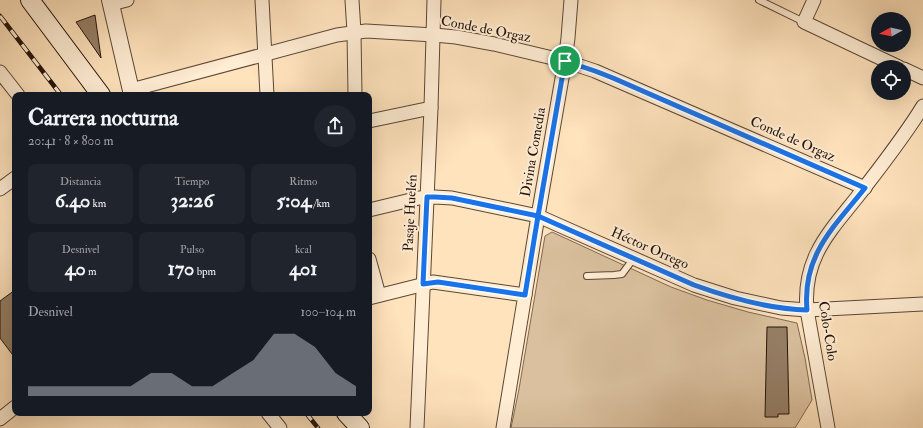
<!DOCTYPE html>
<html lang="es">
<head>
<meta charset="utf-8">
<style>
	:root { --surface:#171b24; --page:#20242c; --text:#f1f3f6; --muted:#9ea1a6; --accent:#8c9099 }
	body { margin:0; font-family:"IM FELL Double Pica",serif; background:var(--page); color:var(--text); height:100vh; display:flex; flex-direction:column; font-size:15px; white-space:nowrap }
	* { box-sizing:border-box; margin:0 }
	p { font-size:13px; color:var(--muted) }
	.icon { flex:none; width:22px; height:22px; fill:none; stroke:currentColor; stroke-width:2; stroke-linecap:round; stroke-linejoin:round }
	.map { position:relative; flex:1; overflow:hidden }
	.side { position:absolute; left:12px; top:92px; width:360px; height:324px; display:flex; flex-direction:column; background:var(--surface); border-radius:8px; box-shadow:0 4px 16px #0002 }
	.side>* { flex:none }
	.needle { width:26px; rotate:262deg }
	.fabs { position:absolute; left:871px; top:12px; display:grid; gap:8px }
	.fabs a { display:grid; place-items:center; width:40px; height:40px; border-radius:50%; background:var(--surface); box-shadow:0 4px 16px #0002; font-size:20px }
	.pin { position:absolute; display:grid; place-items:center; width:34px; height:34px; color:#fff; margin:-17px; border:2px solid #fff; border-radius:50%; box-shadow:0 1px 4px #0007 }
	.round { display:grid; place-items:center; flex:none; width:42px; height:42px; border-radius:21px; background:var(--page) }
	.summary { display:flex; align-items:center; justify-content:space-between; height:68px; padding:0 16px }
	h1 { font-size:22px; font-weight:700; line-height:30px }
	.figures { display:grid; grid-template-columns:repeat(3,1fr); gap:6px; height:68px; padding:4px 16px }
	.figures div { display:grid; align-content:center; border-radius:8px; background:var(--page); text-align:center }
	.figures b { font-size:20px; font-weight:700 }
	.figures small { font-size:11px; font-weight:400 }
	.figures p { font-size:11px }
	.chart { height:112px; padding:8px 16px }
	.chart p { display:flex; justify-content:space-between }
	.chart svg { width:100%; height:72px; margin-top:4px; fill:var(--accent); opacity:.7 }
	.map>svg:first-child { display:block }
</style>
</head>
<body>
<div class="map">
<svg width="923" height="428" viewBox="0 0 923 428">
	<rect width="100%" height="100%" fill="#ffe3bd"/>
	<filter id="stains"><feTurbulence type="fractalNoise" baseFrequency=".005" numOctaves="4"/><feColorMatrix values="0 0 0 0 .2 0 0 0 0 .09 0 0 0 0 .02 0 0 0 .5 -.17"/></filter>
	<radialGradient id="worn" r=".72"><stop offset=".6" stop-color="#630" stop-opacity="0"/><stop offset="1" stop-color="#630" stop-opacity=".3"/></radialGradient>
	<path fill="#dac09e" stroke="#7f6a54" d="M 552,232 L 671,287 L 707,300 L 748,312 L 797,323 L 805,358 L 812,400 L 795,428 L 511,428 L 519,389 L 545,236 Z"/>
	<g fill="#967f67" stroke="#241309">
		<path d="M 95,15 L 101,58 L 76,22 Z"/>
		<path d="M 15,290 L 15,358 L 0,338 L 0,301 Z"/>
		<path d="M 767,327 L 787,327 L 789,414 L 778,414 L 778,417 L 765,417 Z"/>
	</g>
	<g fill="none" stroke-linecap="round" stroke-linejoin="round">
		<g stroke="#5b4736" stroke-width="8">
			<g id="service">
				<path d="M 759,0 L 804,22"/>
				<path d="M 587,276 L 614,275 L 622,274 L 634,258"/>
			</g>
		</g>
		<g stroke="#5b4736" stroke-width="15">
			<g id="minor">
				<path d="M 262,0 L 267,95"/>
				<path d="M 352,0 L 354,32 L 355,95"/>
				<path d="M 814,0 L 804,22 L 899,67"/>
				<path d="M 111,4 L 127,0"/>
				<path d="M 904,69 L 923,78"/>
				<path d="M 0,72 L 18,95"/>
				<path d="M 131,90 L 337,35 L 366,31 L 434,35 L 456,37 L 494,44 L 565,61 L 595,71 L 865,188"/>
				<path d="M 369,121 L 431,108"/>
				<path d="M 0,189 L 15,178"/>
				<path d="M 369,210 L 419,198 L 435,197 L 452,198 L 538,216 L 694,285 L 735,298 L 781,308 L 807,310 L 923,304"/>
				<path d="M 369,259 L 379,295"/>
				<path d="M 369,298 L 433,282 L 525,295"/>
				<path d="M 268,413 L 280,428"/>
				<path d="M 0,419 L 15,407"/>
				<path d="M 417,428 L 431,108 L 434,0"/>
				<path d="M 503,428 L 538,216 L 565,61 L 568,38 L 571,0"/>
				<path d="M 828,428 L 807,310 C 802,254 834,228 865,187 C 885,161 906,134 923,106"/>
			</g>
		</g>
		<g stroke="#5b4736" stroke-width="18">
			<path id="tertiary" d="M 110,0 L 132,95"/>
		</g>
		<g stroke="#241309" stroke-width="20">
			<g id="secondary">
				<path d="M 30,0 L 101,95"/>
				<path d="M 346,413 L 360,428"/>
			</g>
		</g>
		<use href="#service" stroke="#ffedd4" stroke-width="6"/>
		<use href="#minor" stroke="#ffedd4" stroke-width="13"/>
		<use href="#tertiary" stroke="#ffedd4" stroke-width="16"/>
		<use href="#secondary" stroke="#ffedd4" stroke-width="18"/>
		<g stroke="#241309" stroke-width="4.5">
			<g id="rail">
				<path d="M 0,16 L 61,95"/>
				<path d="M 306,413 L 318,428"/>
			</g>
		</g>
		<use href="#rail" stroke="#ffedd4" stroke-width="3" stroke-dasharray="9" stroke-linecap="butt"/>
	</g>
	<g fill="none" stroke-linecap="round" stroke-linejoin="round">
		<g stroke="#fff" stroke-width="8">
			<path id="route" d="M 565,61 L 538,216 L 452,198 L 435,197 L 427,197 L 423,284 L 438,282 L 525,295 L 538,216 L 694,285 C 730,298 768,309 807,310 C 802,255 834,227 865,188 L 613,78 L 595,71 L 565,61"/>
		</g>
		<use href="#route" stroke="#1a73e8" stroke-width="5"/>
	</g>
	<g text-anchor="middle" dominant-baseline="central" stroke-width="4" stroke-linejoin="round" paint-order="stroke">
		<g font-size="14" fill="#241309" stroke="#ffedd4">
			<text transform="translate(486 29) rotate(11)">Conde de Orgaz</text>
			<text transform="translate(793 139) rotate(24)">Conde de Orgaz</text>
			<text transform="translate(533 152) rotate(-80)">Divina Comedia</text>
			<text transform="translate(410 213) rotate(-87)">Pasaje Huelén</text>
			<text transform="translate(650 248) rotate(24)">Héctor Orrego</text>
			<text transform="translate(828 331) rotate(81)">Colo-Colo</text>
		</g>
	</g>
	<rect width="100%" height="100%" filter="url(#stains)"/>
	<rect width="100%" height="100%" fill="url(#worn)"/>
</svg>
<div class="fabs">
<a><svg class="needle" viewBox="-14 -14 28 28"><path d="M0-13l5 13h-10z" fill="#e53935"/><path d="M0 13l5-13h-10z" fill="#9ea1a6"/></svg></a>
<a><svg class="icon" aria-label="locate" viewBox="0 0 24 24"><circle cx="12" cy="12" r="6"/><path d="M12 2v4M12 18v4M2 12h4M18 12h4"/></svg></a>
</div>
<div class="pin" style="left:565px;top:61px;background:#1e9e55"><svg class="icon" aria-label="arrive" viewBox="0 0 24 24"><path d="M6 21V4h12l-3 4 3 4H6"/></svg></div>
<section class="side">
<div class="summary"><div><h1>Carrera nocturna</h1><p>20:41 · 8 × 800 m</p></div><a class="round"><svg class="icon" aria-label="share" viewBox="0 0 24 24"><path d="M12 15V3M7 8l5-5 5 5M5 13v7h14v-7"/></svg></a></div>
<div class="figures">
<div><p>Distancia</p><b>6.40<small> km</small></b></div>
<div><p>Tiempo</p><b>32:26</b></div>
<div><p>Ritmo</p><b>5:04<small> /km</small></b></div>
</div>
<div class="figures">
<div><p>Desnivel</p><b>40<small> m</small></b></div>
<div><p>Pulso</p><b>170<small> bpm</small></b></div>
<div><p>kcal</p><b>401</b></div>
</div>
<div class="chart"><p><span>Desnivel</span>100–104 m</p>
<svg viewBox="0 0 160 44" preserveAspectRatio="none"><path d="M0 44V38L10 38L20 38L30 38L40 38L50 38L60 30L70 30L80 38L90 38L100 30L110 22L120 6L130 6L140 14L150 30L160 38V44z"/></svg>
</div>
</section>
</div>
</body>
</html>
